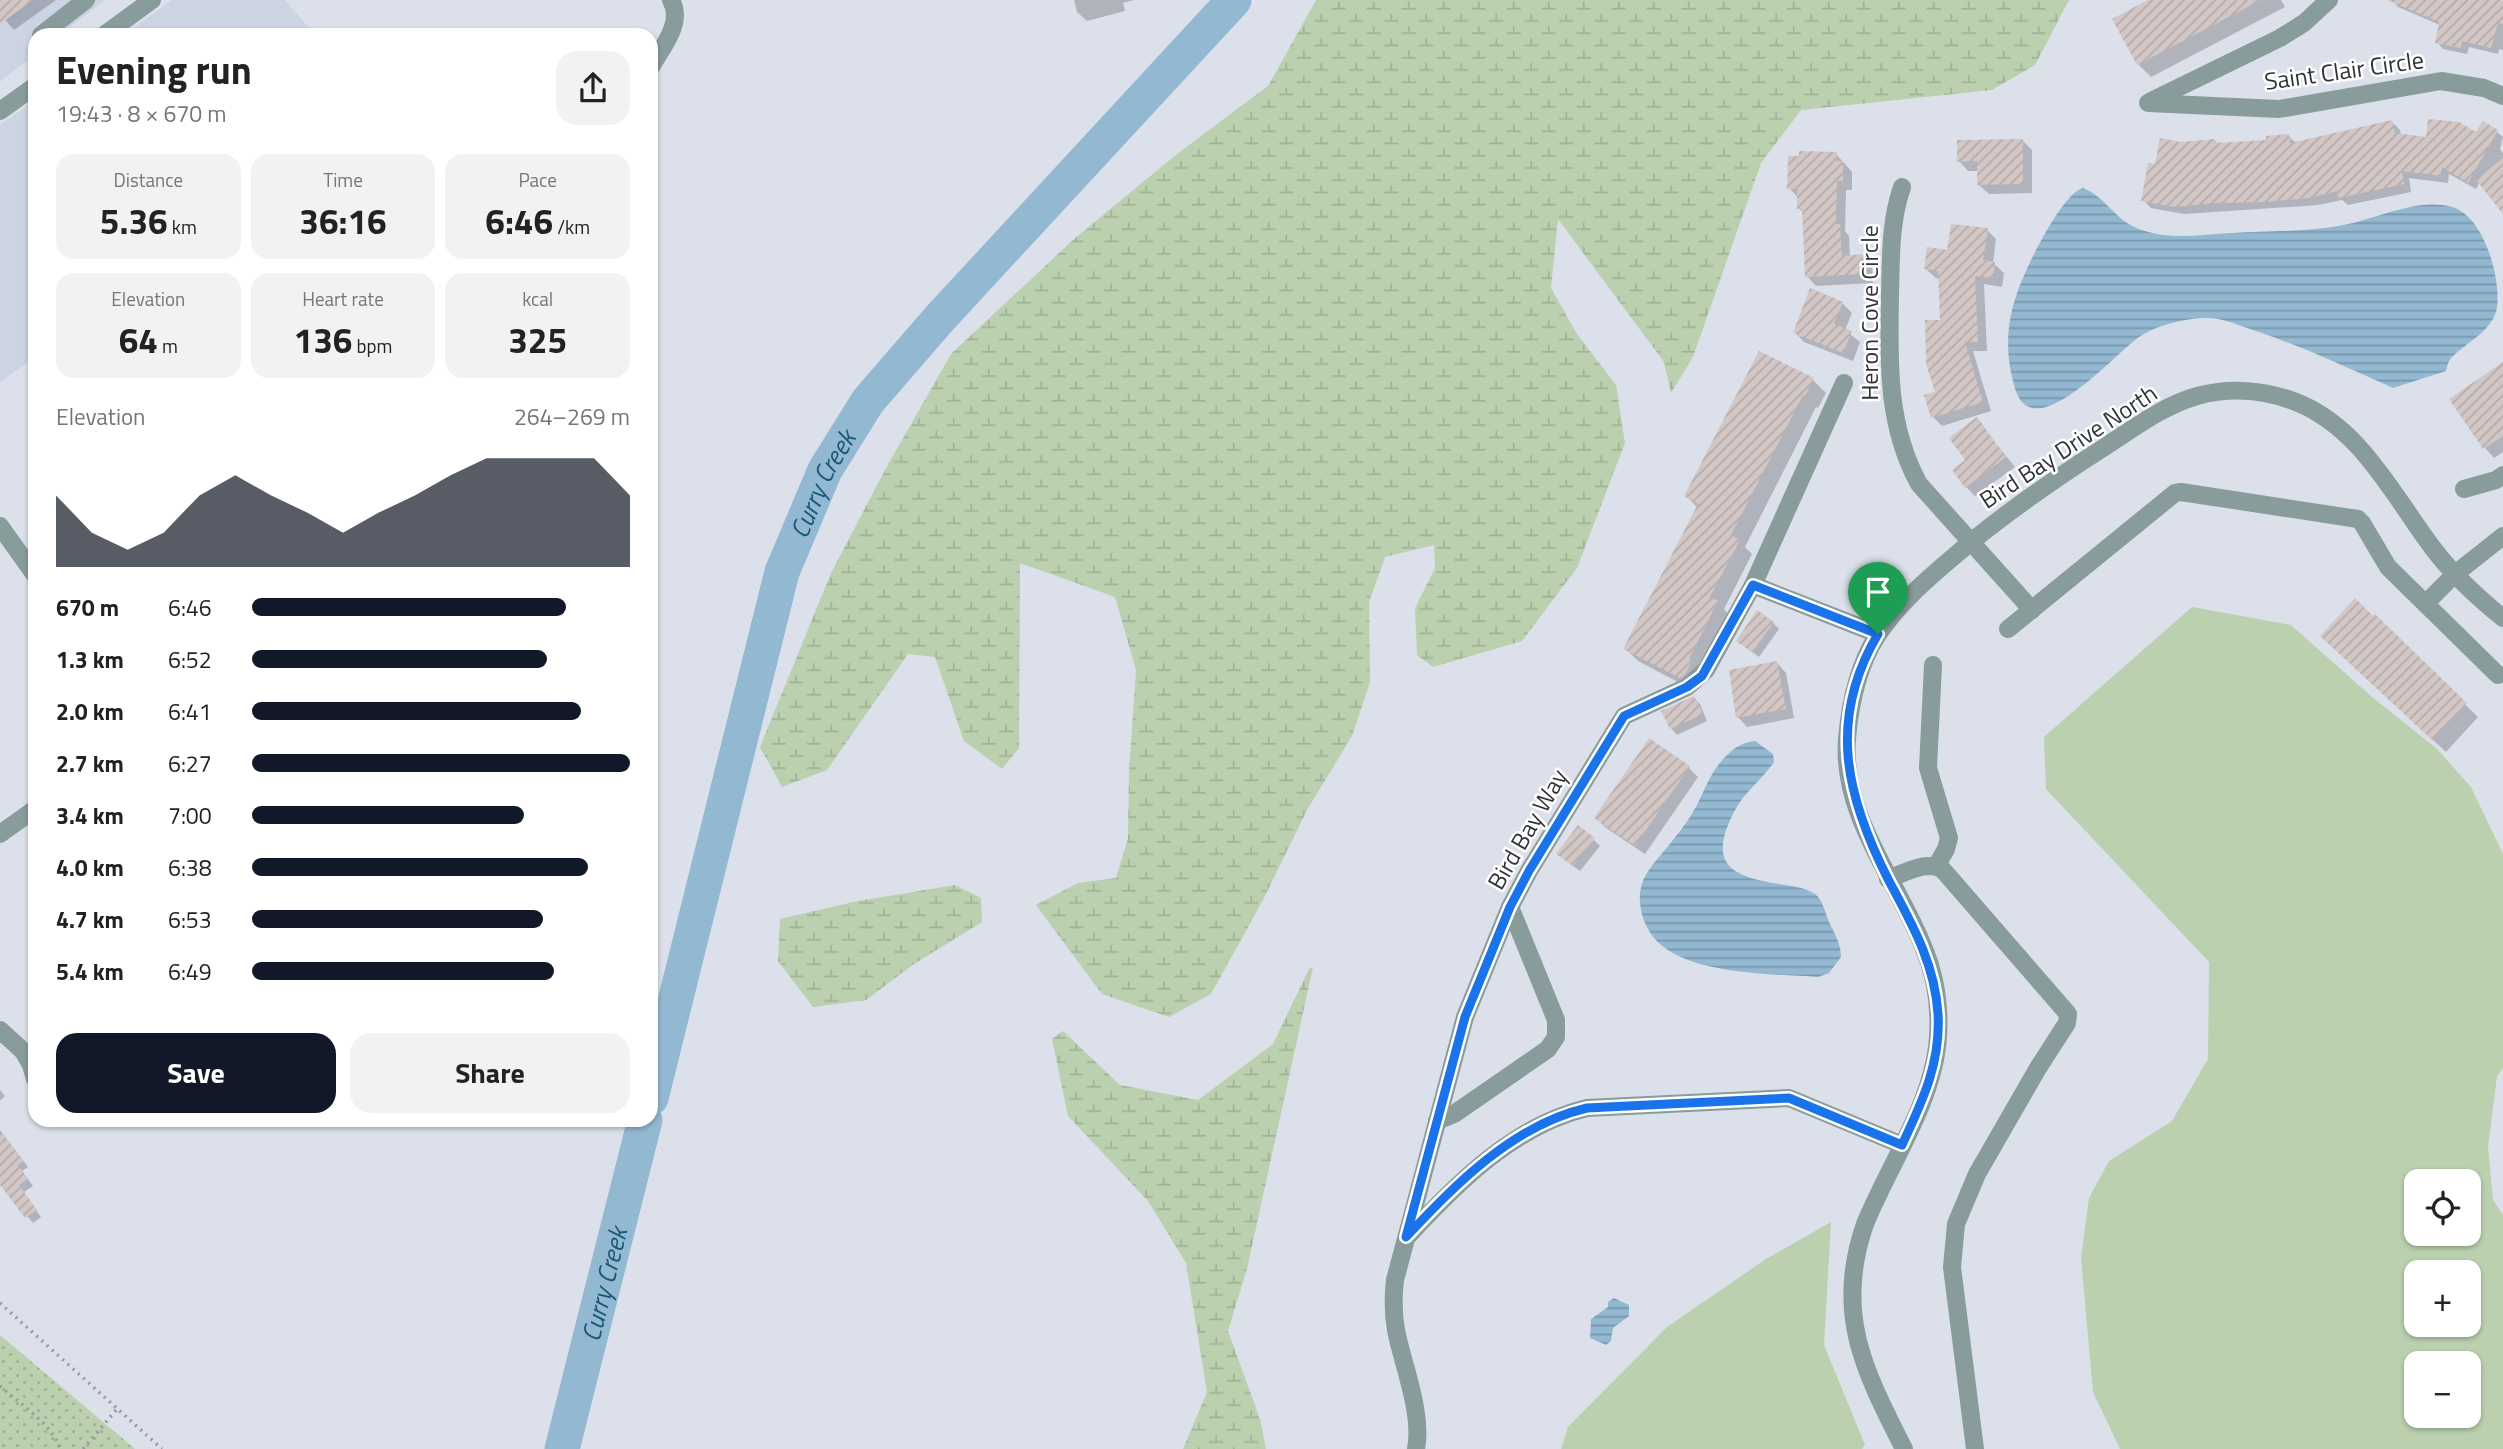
<!DOCTYPE html>
<html lang="en">
<head>
<meta charset="utf-8">
<style>
	:root { --surface:#fff; --page:#f2f2f2; --text:#222; --muted:#767676; --accent:#111827 }
	body { margin:0; font-family:"Titillium Web",sans-serif; background:var(--page); color:var(--text); height:100vh; display:flex; flex-direction:column; font-size:26px; white-space:nowrap }
	* { box-sizing:border-box; margin:0 }
	p { font-size:23px; color:var(--muted) }
	.icon { flex:none; width:38px; height:38px; fill:none; stroke:currentColor; stroke-width:2; stroke-linecap:round; stroke-linejoin:round }
	.map { position:relative; flex:1; overflow:hidden }
	.side { position:absolute; left:28px; top:28px; width:630px; height:1099px; display:flex; flex-direction:column; background:var(--surface); border-radius:21px; box-shadow:0 2px 5px #0004 }
	.side>* { flex:none }
	.fabs { position:absolute; left:2404px; top:1169px; display:grid; gap:14px }
	.fabs a { display:grid; place-items:center; width:77px; height:77px; border-radius:14px; background:var(--surface); box-shadow:0 2px 5px #0004; font-size:35px }
	.pin { position:absolute; display:grid; place-items:center; width:60px; height:60px; color:#fff; margin:-72px -30px; border-radius:50% 50% 50% 0; rotate:-45deg; box-shadow:0 0 7px #0007 }
	.pin .icon { rotate:45deg }
	.round { display:grid; place-items:center; flex:none; width:74px; height:74px; border-radius:21px; background:var(--page) }
	.head { display:flex; align-items:center; justify-content:space-between; height:119px; padding:0 28px }
	h1 { font-size:38px; font-weight:700; line-height:52px }
	.metrics { display:grid; grid-template-columns:repeat(3,1fr); gap:10px; height:119px; padding:7px 28px }
	.metrics div { display:grid; align-content:center; border-radius:18px; background:var(--page); text-align:center }
	.metrics b { font-size:35px; font-weight:700 }
	.metrics small { font-size:19px; font-weight:400 }
	.metrics p { font-size:19px }
	.chart { height:196px; padding:14px 28px }
	.chart p { display:flex; justify-content:space-between }
	.chart svg { width:100%; height:126px; margin-top:7px; fill:var(--accent); opacity:.7 }
	.primary-button { display:flex; gap:14px; margin-top:auto; padding:14px 28px }
	.primary-button a { flex:1; height:80px; border-radius:21px; background:var(--accent); color:#fff; font-size:28px; font-weight:700; line-height:80px; text-align:center }
	.primary-button a+a { background:var(--page); color:var(--text) }
	ul { padding:0 28px; list-style:none; font-size:23px }
	li { display:grid; grid-template-columns:112px 84px 1fr; align-items:center; height:52px }
	li i { height:18px; border-radius:9px; background:var(--accent) }
	.map>svg:first-child { display:block }
</style>
</head>
<body>
<div class="map">
<svg width="2503" height="1449" viewBox="0 0 2503 1449">
	<defs>
		<pattern id="wetland-marsh" width="20" height="14" patternUnits="userSpaceOnUse" patternTransform="scale(1.75)"><rect width="20" height="14" fill="#bad0ae"/><path d="M1 5h8M5 5V1M11 12h8M15 12V8" fill="none" stroke="#a0b396"/></pattern>
		<pattern id="park-dots" width="8" height="8" patternUnits="userSpaceOnUse" patternTransform="scale(1.75)"><rect width="8" height="8" fill="#bad0ae"/><path d="M2 2h.1M6 6h.1" fill="none" stroke="#a0b396" stroke-width="1.8" stroke-linecap="round"/></pattern>
		<pattern id="water-rules" width="6" height="5" patternUnits="userSpaceOnUse" patternTransform="scale(1.75)"><rect width="6" height="5" fill="#93b8d1"/><path d="M0 2.5h6" fill="none" stroke="#7996aa"/></pattern>
		<pattern id="building-hatch" width="6" height="6" patternUnits="userSpaceOnUse" patternTransform="scale(1.75)"><rect width="6" height="6" fill="#d3c7c5"/><path d="M-1 1l2-2M0 6l6-6M5 7l2-2" fill="none" stroke="#b6abaa"/></pattern>
	</defs>
	<rect width="100%" height="100%" fill="#dce0ea"/>
	<g fill="#ccd4e3">
		<path d="M 0,0 L 105,0 L 60,35 L 35,35 L 35,54 L 0,82 Z"/>
		<path d="M 172,0 L 285,0 L 315,35 L 124,35 Z"/>
		<path d="M 35,100 L 35,357 L 0,382 L 0,125 Z"/>
	</g>
	<g fill="#bad0ae" fill-rule="evenodd">
		<path d="M 2192,607 L 2291,625 L 2372,697 L 2437,749 L 2471,787 L 2503,854 L 2503,1068 L 2497,1076 L 2488,1147 L 2493,1200 L 2503,1215 L 2503,1449 L 2120,1449 L 2093,1392 L 2081,1258 L 2089,1198 L 2109,1161 L 2172,1121 L 2208,1059 L 2209,962 L 2046,789 L 2044,737 ZM 2417,1181 L 2469,1181 L 2469,1234 L 2417,1234 ZM 2417,1272 L 2469,1272 L 2469,1325 L 2417,1325 ZM 2417,1363 L 2469,1363 L 2469,1416 L 2417,1416 Z"/>
		<path d="M 1831,1222 L 1824,1345 L 1865,1445 L 1862,1449 L 1561,1449 L 1568,1427 L 1667,1327 L 1766,1259 Z"/>
	</g>
	<g fill="url(#wetland-marsh)">
		<path d="M 1316,0 L 2069,0 L 2035,65 L 1992,90 L 1801,110 L 1761,163 L 1693,357 L 1671,393 L 1664,362 L 1558,219 L 1551,288 L 1577,334 L 1616,385 L 1625,443 L 1577,568 L 1522,641 L 1433,667 L 1417,655 L 1415,608 L 1435,568 L 1434,545 L 1385,557 L 1369,602 L 1370,682 L 1352,736 L 1307,810 L 1264,898 L 1211,994 L 1169,1017 L 1102,994 L 1036,905 L 1078,883 L 1116,878 L 1128,838 L 1129,772 L 1136,670 L 1115,597 L 1020,563 L 1019,748 L 1002,769 L 964,741 L 935,657 L 908,654 L 827,770 L 782,787 L 760,747 L 831,573 L 886,468 L 951,354 L 1074,239 L 1177,154 L 1268,86 Z"/>
		<path d="M 955,885 L 981,898 L 982,922 L 914,964 L 866,1000 L 813,1007 L 778,961 L 780,919 L 858,901 Z"/>
		<path d="M 1313,967 L 1247,1269 L 1228,1331 L 1260,1419 L 1266,1449 L 1183,1449 L 1207,1392 L 1186,1263 L 1148,1201 L 1068,1116 L 1052,1039 L 1063,1031 L 1120,1085 L 1198,1100 L 1273,1044 L 1309,969 Z"/>
	</g>
	<path fill="url(#park-dots)" d="M 0,1335 L 135,1449 L 0,1449 Z"/>
	<g fill="url(#water-rules)">
		<path d="M 2083,188 C 2101,195 2109,209 2124,221 C 2135,229 2149,233 2163,235 C 2186,238 2209,234 2232,233 C 2267,231 2303,232 2338,226 C 2374,221 2415,197 2452,207 C 2484,216 2501,278 2497,307 C 2494,330 2466,343 2452,357 C 2448,361 2447,367 2446,371 L 2393,388 C 2346,367 2299,345 2250,329 C 2236,324 2220,317 2204,318 C 2182,319 2157,325 2139,337 C 2117,352 2049,431 2022,402 C 2016,395 2014,385 2012,377 C 2003,339 2010,304 2027,269 C 2035,251 2064,193 2083,188 Z"/>
		<path d="M 1755,741 L 1773,754 L 1774,762 C 1762,780 1744,792 1734,812 C 1708,863 1729,876 1779,884 C 1790,886 1805,887 1815,894 C 1823,900 1825,913 1829,922 C 1835,934 1841,944 1841,957 L 1829,973 L 1818,977 C 1773,974 1686,975 1655,939 C 1643,926 1636,901 1642,884 C 1645,874 1653,864 1659,857 C 1673,840 1687,824 1697,805 C 1706,787 1712,769 1727,755 C 1735,747 1744,742 1755,741 Z"/>
		<path d="M 1614,1298 L 1629,1305 L 1629,1316 L 1613,1328 L 1611,1341 L 1606,1345 L 1590,1338 L 1591,1319 L 1608,1307 L 1608,1302 Z"/>
	</g>
	<g fill="#0003">
		<path d="M 0,0 L 56,0 L 14,30 L 0,14 Z"/>
		<path d="M 1074,0 L 1134,0 L 1123,3 L 1125,11 L 1087,21 L 1077,12 Z"/>
		<path d="M 2152,0 L 2281,0 L 2285,7 L 2151,77 L 2138,64 Z"/>
		<path d="M 2392,0 L 2503,0 L 2503,50 L 2499,49 L 2498,54 L 2469,47 L 2467,54 L 2443,49 L 2437,42 L 2440,25 L 2398,7 Z"/>
		<path d="M 2392,122 L 2400,130 L 2401,136 L 2427,139 L 2477,135 L 2484,124 L 2497,132 L 2503,137 L 2500,149 L 2503,153 L 2503,209 L 2480,182 L 2476,189 L 2449,174 L 2448,183 L 2409,178 L 2411,192 L 2348,205 L 2342,200 L 2318,205 L 2184,214 L 2151,208 L 2143,200 L 2157,166 L 2180,144 L 2214,140 L 2218,144 L 2268,142 L 2288,136 L 2296,143 Z"/>
		<path d="M 2022,140 L 2032,150 L 2032,193 L 1989,194 L 1979,185 L 1979,171 L 1968,171 L 1959,161 Z"/>
		<path d="M 1836,154 L 1852,172 L 1852,190 L 1846,190 L 1845,231 L 1849,236 L 1850,257 L 1862,256 L 1872,266 L 1873,283 L 1816,286 L 1807,276 L 1804,213 L 1798,208 L 1799,198 L 1789,188 Z"/>
		<path d="M 1987,230 L 1996,239 L 1993,263 L 2004,273 L 2002,287 L 1984,284 L 1987,351 L 1973,351 L 1991,411 L 1942,426 L 1933,417 L 1937,393 L 1942,322 L 1940,279 L 1936,278 L 1926,269 Z"/>
		<path d="M 1842,303 L 1852,313 L 1845,330 L 1860,342 L 1853,361 L 1804,342 L 1795,332 Z"/>
		<path d="M 2503,362 L 2503,452 L 2494,458 L 2485,448 L 2451,400 Z"/>
		<path d="M 1813,380 L 1826,393 L 1818,408 L 1816,407 L 1745,547 L 1752,554 L 1724,609 L 1730,616 L 1693,690 L 1638,661 L 1625,648 L 1698,508 L 1686,496 Z"/>
		<path d="M 1977,420 L 2015,467 L 1975,496 L 1966,487 Z"/>
		<path d="M 2375,617 L 2478,717 L 2446,752 L 2336,649 Z"/>
		<path d="M 1773,623 L 1779,629 L 1759,657 L 1745,647 Z"/>
		<path d="M 1777,663 L 1786,673 L 1794,718 L 1747,727 L 1738,717 Z"/>
		<path d="M 1694,698 L 1700,704 L 1707,721 L 1677,735 L 1671,728 Z"/>
		<path d="M 1650,741 L 1689,768 L 1698,777 L 1645,854 L 1606,828 L 1596,818 Z"/>
		<path d="M 1594,840 L 1600,846 L 1580,871 L 1564,859 Z"/>
		<path d="M 0,1090 L 5,1096 L 0,1101 Z"/>
		<path d="M 0,1130 L 28,1167 L 22,1171 L 33,1186 L 24,1192 L 41,1217 L 33,1223 L 0,1184 Z"/>
	</g>
	<g fill="none" stroke-linecap="round" stroke-linejoin="round">
		<g stroke="#93b8d1" stroke-width="35">
			<path id="s1" d="M 651,1098 L 782,572 L 825,470 L 868,401 L 939,319 L 1234,0"/>
			<path id="s2" d="M 562,1449 L 645,1120"/>
		</g>
	</g>
	<g fill="url(#building-hatch)">
		<path d="M 0,0 L 33,0 L 0,24 Z"/>
		<path d="M 2148,0 L 2261,0 L 2137,65 L 2112,19 Z"/>
		<path d="M 2387,0 L 2503,0 L 2503,24 L 2498,23 L 2491,48 L 2462,41 L 2461,48 L 2435,43 L 2439,22 Z"/>
		<path d="M 2428,119 L 2459,122 L 2476,132 L 2483,121 L 2498,130 L 2468,183 L 2442,167 L 2441,176 L 2402,171 L 2404,184 L 2338,198 L 2337,191 L 2309,198 L 2263,202 L 2225,203 L 2225,202 L 2175,207 L 2141,201 L 2148,163 L 2155,164 L 2160,138 L 2181,142 L 2215,139 L 2215,143 L 2266,140 L 2266,136 L 2289,134 L 2290,143 L 2392,120 L 2395,133 L 2426,137 Z"/>
		<path d="M 2023,139 L 2023,184 L 1977,185 L 1977,161 L 1957,162 L 1957,140 Z"/>
		<path d="M 1799,151 L 1837,152 L 1837,161 L 1843,161 L 1843,181 L 1837,181 L 1836,224 L 1840,224 L 1842,256 L 1863,254 L 1864,274 L 1805,277 L 1802,209 L 1797,209 L 1797,189 L 1787,189 L 1788,156 L 1799,156 Z"/>
		<path d="M 2503,158 L 2503,214 L 2476,180 Z"/>
		<path d="M 1951,224 L 1988,228 L 1983,260 L 1995,262 L 1993,278 L 1975,276 L 1978,342 L 1965,342 L 1983,402 L 1931,418 L 1924,395 L 1935,392 L 1926,364 L 1925,320 L 1940,320 L 1938,271 L 1924,269 L 1927,247 L 1947,250 Z"/>
		<path d="M 1810,288 L 1843,302 L 1834,324 L 1852,331 L 1843,353 L 1793,333 Z"/>
		<path d="M 1759,351 L 1814,378 L 1805,396 L 1803,395 L 1731,535 L 1740,540 L 1710,597 L 1718,601 L 1689,659 L 1692,660 L 1686,673 L 1680,678 L 1623,649 L 1698,504 L 1684,496 Z"/>
		<path d="M 2503,362 L 2503,436 L 2483,449 L 2449,399 Z"/>
		<path d="M 1977,417 L 2006,457 L 1965,488 L 1952,470 L 1965,460 L 1949,438 Z"/>
		<path d="M 2355,598 L 2373,616 L 2375,614 L 2467,703 L 2432,740 L 2320,636 Z"/>
		<path d="M 1757,610 L 1774,622 L 1752,652 L 1736,641 Z"/>
		<path d="M 1777,661 L 1786,709 L 1736,718 L 1729,670 Z"/>
		<path d="M 1694,696 L 1703,714 L 1670,729 L 1661,711 Z"/>
		<path d="M 1649,738 L 1690,766 L 1635,846 L 1594,818 Z"/>
		<path d="M 1578,825 L 1595,838 L 1573,866 L 1556,854 Z"/>
		<path d="M 0,1130 L 23,1161 L 18,1165 L 28,1179 L 19,1185 L 37,1210 L 25,1218 L 0,1185 Z"/>
	</g>
	<g fill="none" stroke-linecap="round" stroke-linejoin="round">
		<g stroke="#9699a1" stroke-width="3.5" stroke-dasharray="2 5" stroke-linecap="butt">
			<path d="M 0,1303 L 162,1449"/>
			<path d="M 0,1386 C 19,1403 52,1424 60,1449"/>
			<path d="M 83,1449 L 117,1409"/>
		</g>
		<g stroke="#879c9b" stroke-width="18">
			<path d="M 41,35 L 86,0"/>
			<path d="M 104,35 L 152,0"/>
			<path d="M 651,67 C 662,47 684,23 671,0"/>
			<path d="M 2151,101 L 2280,38 L 2304,23 L 2329,0"/>
			<path d="M 2148,103 L 2279,109 L 2441,81 L 2484,88 L 2503,96"/>
			<path d="M 0,111 L 35,86"/>
			<path d="M 1902,187 C 1890,222 1891,257 1890,294 C 1889,360 1886,424 1919,484 L 2032,610"/>
			<path d="M 2464,489 L 2496,480 L 2503,475"/>
			<path d="M 0,526 L 35,575"/>
			<path d="M 1753,585 L 1878,634"/>
			<path d="M 2426,603 L 2455,574 L 2503,536"/>
			<path d="M 2008,629 L 2175,493 L 2181,492 L 2358,519 L 2362,523 L 2388,567 L 2498,675"/>
			<path d="M 1933,665 L 1928,768 L 1949,838 L 1946,849 L 1937,865"/>
			<path d="M 0,834 L 35,809"/>
			<path d="M 1888,879 C 1905,873 1928,859 1943,870 L 2068,1014 L 2067,1023 L 2038,1068 L 1977,1174 L 1956,1224 L 1952,1267 L 1975,1449"/>
			<path d="M 0,1030 L 23,1051"/>
			<path d="M 35,1057 L 23,1051 L 31,1065 L 35,1079"/>
			<path d="M 1437,1121 L 1454,1114 L 1548,1049 L 1556,1037 L 1556,1020 L 1510,907"/>
			<path d="M 1409,1235 C 1458,1182 1515,1125 1587,1108 L 1789,1098 L 1902,1145"/>
			<path d="M 1416,1449 C 1423,1413 1403,1366 1396,1330 C 1393,1313 1393,1297 1395,1280 L 1465,1017 L 1510,907 L 1529,871 L 1624,716 L 1687,687 L 1706,670 L 1753,585 L 1844,383"/>
			<path d="M 1904,1449 C 1864,1370 1834,1313 1865,1224 C 1889,1165 1934,1101 1938,1037 C 1940,1006 1935,974 1923,946 C 1896,879 1841,815 1847,739 C 1850,703 1858,666 1877,636 C 1897,605 1925,581 1952,558 C 1999,517 2050,482 2103,448 C 2133,429 2162,406 2197,396 C 2230,387 2265,390 2296,402 C 2360,427 2393,495 2432,547 C 2452,574 2477,597 2503,618"/>
		</g>
	</g>
	<g fill="none" stroke-linecap="round" stroke-linejoin="round">
		<g stroke="#fff" stroke-width="14">
			<path id="route" d="M 1753,585 L 1878,634 C 1827,720 1846,797 1889,881 C 1912,924 1935,964 1938,1014 C 1941,1063 1922,1102 1902,1145 L 1789,1098 L 1587,1108 C 1513,1125 1456,1184 1406,1237 L 1465,1017 L 1510,907 L 1529,871 L 1624,716 L 1687,687 L 1702,676 Z"/>
		</g>
		<use href="#route" stroke="#1a73e8" stroke-width="9"/>
	</g>
	<g text-anchor="middle" dominant-baseline="central" stroke-width="5" stroke-linejoin="round" paint-order="stroke">
		<g font-size="24" fill="#313337" stroke="#fff">
			<text transform="translate(2344 70) rotate(-8)">Saint Clair Circle</text>
			<text transform="translate(1869 313) rotate(-90)">Heron Cove Circle</text>
			<text transform="translate(2068 446) rotate(-33)">Bird Bay Drive North</text>
			<text transform="translate(1527 829) rotate(-60)">Bird Bay Way</text>
		</g>
		<g font-size="26" font-style="italic" fill="#1a587a" stroke="#fff">
			<text stroke="none"><textPath href="#s1" startOffset="639">Curry Creek</textPath></text>
			<text stroke="none"><textPath href="#s2" startOffset="170">Curry Creek</textPath></text>
		</g>
	</g>
</svg>
<div class="fabs">
<a><svg class="icon" aria-label="locate" viewBox="0 0 24 24"><circle cx="12" cy="12" r="6"/><path d="M12 2v4M12 18v4M2 12h4M18 12h4"/></svg></a>
<a>+</a>
<a>−</a>
</div>
<div class="pin" style="left:1878px;top:634px;background:#1e9e55"><svg class="icon" aria-label="arrive" viewBox="0 0 24 24"><path d="M6 21V4h12l-3 4 3 4H6"/></svg></div>
<section class="side">
<div class="head"><div><h1>Evening run</h1><p>19:43 · 8 × 670 m</p></div><a class="round"><svg class="icon" aria-label="share" viewBox="0 0 24 24"><path d="M12 15V3M7 8l5-5 5 5M5 13v7h14v-7"/></svg></a></div>
<div class="metrics">
<div><p>Distance</p><b>5.36<small> km</small></b></div>
<div><p>Time</p><b>36:16</b></div>
<div><p>Pace</p><b>6:46<small> /km</small></b></div>
</div>
<div class="metrics">
<div><p>Elevation</p><b>64<small> m</small></b></div>
<div><p>Heart rate</p><b>136<small> bpm</small></b></div>
<div><p>kcal</p><b>325</b></div>
</div>
<div class="chart"><p><span>Elevation</span>264–269 m</p>
<svg viewBox="0 0 160 44" preserveAspectRatio="none"><path d="M0 44V19L10 32L20 38L30 32L40 19L50 12L60 19L70 25L80 32L90 25L100 19L110 12L120 6L130 6L140 6L150 6L160 19V44z"/></svg>
</div>
<ul>
<li><b>670 m</b>6:46<i style="width:83%"></i></li>
<li><b>1.3 km</b>6:52<i style="width:78%"></i></li>
<li><b>2.0 km</b>6:41<i style="width:87%"></i></li>
<li><b>2.7 km</b>6:27<i style="width:100%"></i></li>
<li><b>3.4 km</b>7:00<i style="width:72%"></i></li>
<li><b>4.0 km</b>6:38<i style="width:89%"></i></li>
<li><b>4.7 km</b>6:53<i style="width:77%"></i></li>
<li><b>5.4 km</b>6:49<i style="width:80%"></i></li>
</ul>
<div class="primary-button"><a>Save</a><a>Share</a></div>
</section>
</div>
</body>
</html>
